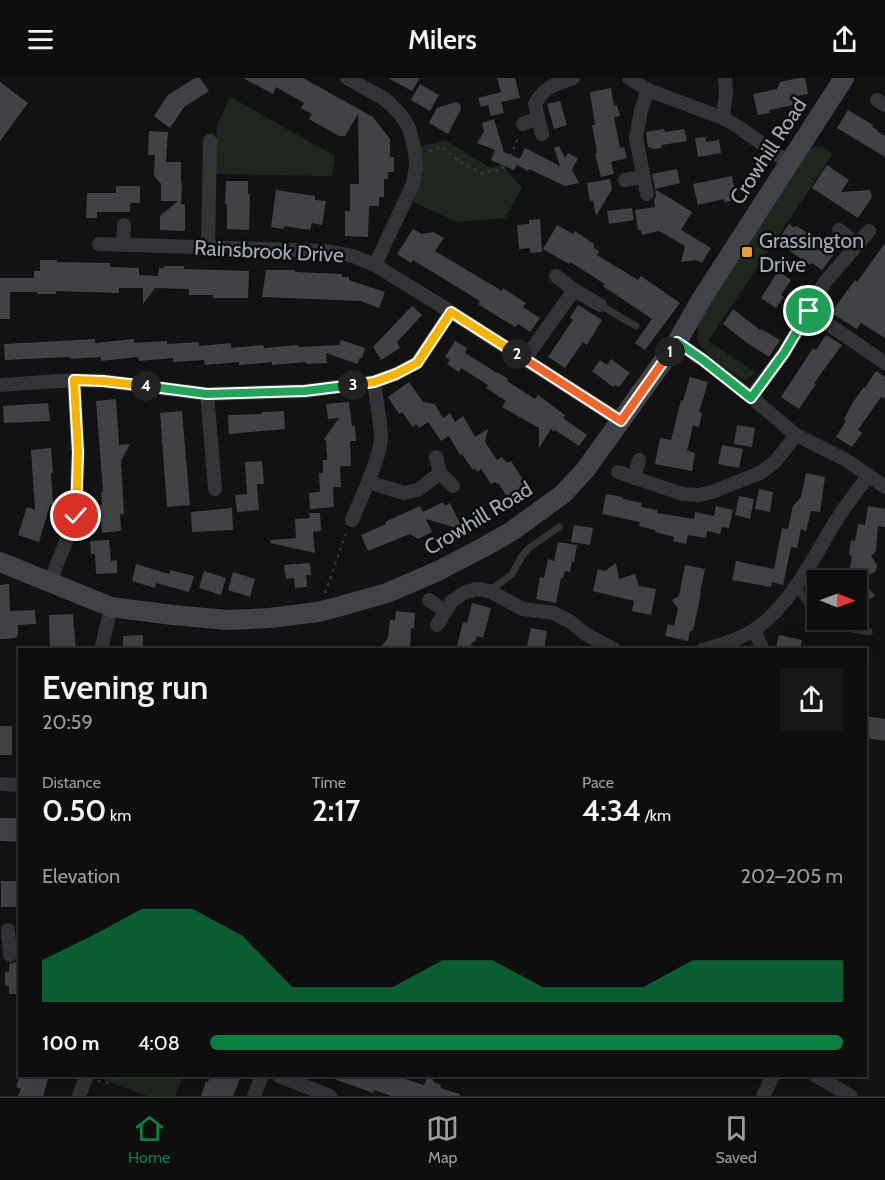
<!DOCTYPE html>
<html lang="en">
<head>
<meta charset="utf-8">
<style>
	:root { --surface:#0e0e0e; --page:#171717; --text:#f1f3f6; --muted:#9b9c9e; --line:#2e2e2e; --accent:#0b8043 }
	body { margin:0; font-family:Cabin,sans-serif; background:var(--page); color:var(--text); height:100vh; display:flex; flex-direction:column; font-size:22px; white-space:nowrap }
	* { box-sizing:border-box; margin:0 }
	p { font-size:20px; color:var(--muted) }
	.icon { flex:none; width:33px; height:33px; fill:none; stroke:currentColor; stroke-width:2; stroke-linecap:round; stroke-linejoin:round }
	.map { position:relative; flex:1; overflow:hidden }
	.panel { position:absolute; left:18px; top:570px; width:849px; height:429px; display:flex; flex-direction:column; background:var(--surface); border-radius:0px; box-shadow:0 6px 24px #0002,0 0 0 2px var(--line) }
	.panel>* { flex:none }
	.needle { width:39px; rotate:91deg }
	.controls { position:absolute; left:807px; top:492px; display:grid; gap:12px }
	.controls a { display:grid; place-items:center; width:60px; height:60px; border-radius:0px; background:var(--surface); box-shadow:0 6px 24px #0002,0 0 0 2px var(--line); font-size:30px }
	.pin { position:absolute; display:grid; place-items:center; width:51px; height:51px; color:#fff; margin:-26px; border:3px solid #fff; border-radius:50%; box-shadow:0 2px 6px #0007 }
	.km { position:absolute; width:30px; height:30px; margin:-15px; border-radius:50%; background:#222; color:#fff; font-size:16px; line-height:30px; text-align:center }
	.round { display:grid; place-items:center; flex:none; width:63px; height:63px; border-radius:0px; background:var(--page) }
	.headline { display:flex; align-items:center; justify-content:space-between; height:102px; padding:0 24px }
	h1 { font-size:33px; font-weight:600; line-height:45px }
	.metrics { display:grid; grid-template-columns:repeat(3,1fr); gap:9px; height:102px; padding:6px 24px }
	.metrics div { display:grid; align-content:center }
	.metrics b { font-size:30px; font-weight:600 }
	.metrics small { font-size:16px; font-weight:400 }
	.metrics p { font-size:16px }
	.chart { height:168px; padding:12px 24px }
	.chart p { display:flex; justify-content:space-between }
	.chart svg { width:100%; height:108px; margin-top:6px; fill:var(--accent); opacity:.7 }
	ul { padding:0 24px; list-style:none; font-size:20px }
	li { display:grid; grid-template-columns:96px 72px 1fr; align-items:center; height:45px }
	li i { height:15px; border-radius:8px; background:var(--accent) }
	header { display:flex; justify-content:space-between; align-items:center; height:78px; padding:0 24px; background:var(--surface); font-size:27px; font-weight:600 }
	.dock { display:flex; justify-content:space-around; align-items:center; height:84px; border-top:2px solid var(--line); background:var(--surface); font-size:16px; color:var(--muted) }
	.dock a { display:grid; justify-items:center; gap:3px }
	.dock .on { color:var(--accent) }
	.map>svg:first-child { display:block }
</style>
</head>
<body>
<header><svg class="icon" aria-label="menu" viewBox="0 0 24 24"><path d="M4 6h16M4 12h16M4 18h16"/></svg>Milers<svg class="icon" aria-label="share" viewBox="0 0 24 24"><path d="M12 15V3M7 8l5-5 5 5M5 13v7h14v-7"/></svg></header>
<div class="map">
<svg width="885" height="1018" viewBox="0 0 885 1018">
	<rect width="100%" height="100%" fill="#121213"/>
	<g fill="#1e261f">
		<path d="M 230,19 L 335,78 L 332,98 L 215,96 L 217,47 Z"/>
		<path d="M 444,62 L 491,90 L 502,86 L 522,110 L 505,140 L 457,144 L 413,124 L 418,107 L 419,69 Z"/>
		<path d="M 821,68 L 833,76 L 708,263 L 757,295 L 744,302 C 734,295 701,274 698,264 C 696,257 699,247 701,240 L 810,70 Z"/>
		<path d="M 106,998 L 183,998 L 175,1018 L 147,1018 L 103,1002 Z"/>
	</g>
	<g fill="#414246">
		<path d="M 195,0 L 200,0 L 209,13 L 184,29 L 170,50 L 154,38 L 168,17 Z"/>
		<path d="M 243,0 L 303,0 L 373,39 L 390,61 L 390,79 L 394,79 L 394,94 L 388,94 L 388,101 L 384,101 L 384,119 L 379,119 L 379,128 L 369,128 L 368,159 L 345,158 L 345,133 L 350,133 L 350,106 L 359,106 L 358,36 L 345,58 L 339,58 L 309,41 L 312,36 L 301,30 L 304,25 L 276,9 L 273,16 Z"/>
		<path d="M 388,0 L 420,0 L 412,13 Z"/>
		<path d="M 497,0 L 515,0 L 520,20 L 501,24 L 504,35 L 491,38 L 488,27 L 481,29 L 478,20 L 501,14 Z"/>
		<path d="M 798,0 L 805,0 L 808,16 L 792,19 L 793,27 L 769,32 L 770,35 L 758,37 L 753,16 L 777,11 L 780,4 Z"/>
		<path d="M 0,4 L 28,25 L 0,63 Z"/>
		<path d="M 420,6 L 439,17 L 430,33 L 411,22 Z"/>
		<path d="M 611,10 L 614,28 L 617,27 L 620,38 L 614,39 L 620,70 L 624,69 L 627,80 L 611,84 L 614,96 L 601,99 L 595,76 L 597,75 L 592,47 L 595,47 L 590,14 Z"/>
		<path d="M 560,23 L 567,47 L 554,51 L 547,26 Z"/>
		<path d="M 456,24 L 460,26 L 461,31 L 448,56 L 429,45 L 437,30 Z"/>
		<path d="M 848,32 L 873,47 L 872,49 L 878,52 L 877,53 L 885,58 L 885,79 L 837,50 Z"/>
		<path d="M 494,41 L 504,74 L 520,81 L 519,82 L 525,70 L 560,88 L 554,70 L 559,68 L 565,80 L 568,75 L 578,80 L 572,92 L 579,105 L 565,108 L 529,91 L 528,93 L 517,87 L 514,92 L 491,82 L 495,72 L 477,65 L 484,53 L 482,45 Z"/>
		<path d="M 664,51 L 665,54 L 684,51 L 687,63 L 662,67 L 661,70 L 654,71 L 648,69 L 646,54 Z"/>
		<path d="M 149,53 L 168,54 L 166,84 L 181,84 L 181,105 L 182,105 L 181,126 L 185,126 L 185,153 L 160,152 L 160,138 L 178,123 L 161,123 L 161,106 L 154,98 L 155,77 L 148,77 Z"/>
		<path d="M 706,59 L 706,64 L 719,62 L 721,75 L 698,79 L 695,60 Z"/>
		<path d="M 827,87 L 849,102 L 841,114 L 870,112 L 872,119 L 858,140 L 812,110 Z"/>
		<path d="M 677,91 L 680,105 L 655,111 L 652,96 Z"/>
		<path d="M 732,98 L 737,122 L 725,124 L 724,121 L 698,127 L 693,106 Z"/>
		<path d="M 610,101 L 612,111 L 596,138 L 593,123 L 590,123 L 587,105 Z"/>
		<path d="M 226,103 L 248,103 L 248,116 L 250,116 L 249,152 L 227,151 L 227,126 L 225,126 Z"/>
		<path d="M 116,108 L 140,108 L 140,125 L 130,125 L 130,134 L 97,134 L 97,140 L 86,140 L 87,115 L 116,115 Z"/>
		<path d="M 655,111 L 692,134 L 681,152 L 711,170 L 702,185 L 696,182 L 681,184 L 685,168 L 659,153 L 642,157 L 641,152 L 638,152 L 635,132 L 655,129 L 654,122 L 656,118 Z"/>
		<path d="M 276,112 L 315,118 L 315,122 L 326,123 L 322,147 L 312,145 L 310,152 L 284,148 L 284,151 L 271,149 Z"/>
		<path d="M 632,130 L 634,142 L 609,146 L 607,133 Z"/>
		<path d="M 540,141 L 542,174 L 530,175 L 530,170 L 519,171 L 517,147 L 529,146 L 529,142 Z"/>
		<path d="M 789,146 L 794,150 L 796,148 L 803,152 L 834,176 L 822,192 L 812,185 L 810,187 L 777,164 Z"/>
		<path d="M 557,147 L 573,156 L 575,153 L 594,166 L 594,170 L 599,173 L 597,177 L 638,202 L 641,198 L 680,225 L 645,272 L 635,265 L 652,241 L 603,208 L 605,206 L 570,184 L 569,186 L 543,171 Z"/>
		<path d="M 413,151 L 422,156 L 433,154 L 444,160 L 435,173 L 502,213 L 503,210 L 526,225 L 523,229 L 540,240 L 530,254 L 518,246 L 515,249 L 478,226 L 480,223 L 413,182 L 411,185 L 397,176 Z"/>
		<path d="M 885,165 L 885,260 L 861,245 L 857,251 L 831,235 L 855,202 L 857,204 Z"/>
		<path d="M 40,182 L 57,182 L 57,184 L 110,185 L 110,189 L 139,190 L 139,197 L 158,198 L 159,190 L 164,190 L 164,188 L 184,188 L 184,191 L 249,193 L 248,220 L 213,220 L 213,217 L 189,217 L 189,211 L 155,210 L 143,226 L 143,210 L 119,210 L 119,215 L 56,213 L 56,216 L 37,216 L 37,214 L 10,214 L 10,241 L 0,241 L 0,200 L 34,200 L 34,193 L 40,193 Z"/>
		<path d="M 266,192 L 295,192 L 295,194 L 342,196 L 342,199 L 349,199 L 349,202 L 385,214 L 379,230 L 361,223 L 262,219 Z"/>
		<path d="M 778,193 L 791,202 L 781,217 L 784,219 L 776,230 L 761,220 Z"/>
		<path d="M 578,227 L 602,242 L 587,267 L 583,264 L 565,290 L 548,279 L 573,242 L 570,240 Z"/>
		<path d="M 412,228 L 422,237 L 397,264 L 400,270 L 381,282 L 373,269 Z"/>
		<path d="M 733,231 L 760,252 L 761,251 L 780,262 L 769,279 L 747,265 L 723,246 Z"/>
		<path d="M 826,257 L 842,267 L 814,305 L 816,306 L 799,331 L 781,319 L 813,270 L 816,272 Z"/>
		<path d="M 95,261 L 95,265 L 134,261 L 134,265 L 167,263 L 167,266 L 199,264 L 199,268 L 231,265 L 231,270 L 263,267 L 264,270 L 298,267 L 299,269 L 339,267 L 341,262 L 365,270 L 362,280 L 360,280 L 357,286 L 326,275 L 327,285 L 306,286 L 306,284 L 272,287 L 272,284 L 239,287 L 239,284 L 205,287 L 204,282 L 173,284 L 173,280 L 139,283 L 138,279 L 101,283 L 101,279 L 70,281 L 69,279 L 5,282 L 4,266 Z"/>
		<path d="M 455,263 L 467,270 L 465,275 L 497,295 L 497,294 L 508,301 L 507,303 L 535,321 L 538,317 L 565,337 L 563,340 L 587,357 L 579,368 L 555,352 L 554,354 L 551,351 L 539,370 L 539,350 L 502,329 L 506,323 L 486,310 L 488,307 L 461,290 L 459,294 L 447,286 L 450,282 L 445,279 Z"/>
		<path d="M 611,281 L 630,295 L 619,309 L 615,307 L 613,309 L 592,293 L 600,282 L 607,287 Z"/>
		<path d="M 876,293 L 885,299 L 885,321 L 881,319 L 858,352 L 862,355 L 852,369 L 836,359 L 846,343 L 844,341 L 853,324 L 864,309 L 865,310 Z"/>
		<path d="M 690,299 L 708,304 L 699,334 L 702,335 L 699,349 L 693,347 L 687,373 L 695,375 L 692,393 L 655,386 L 660,360 L 671,362 L 681,322 L 683,323 Z"/>
		<path d="M 409,304 L 423,324 L 435,326 L 443,340 L 450,335 L 455,344 L 463,338 L 475,359 L 488,351 L 485,364 L 497,382 L 502,379 L 507,385 L 511,383 L 529,411 L 514,421 L 512,418 L 508,420 L 498,405 L 497,406 L 495,404 L 491,406 L 481,391 L 477,394 L 475,390 L 473,392 L 462,376 L 460,377 L 449,358 L 441,363 L 428,344 L 419,350 L 416,346 L 413,349 L 402,334 L 399,336 L 388,319 Z"/>
		<path d="M 116,321 L 119,367 L 130,366 L 121,383 L 124,436 L 120,436 L 121,453 L 102,455 L 100,427 L 102,427 L 101,414 L 103,414 L 96,323 Z"/>
		<path d="M 349,324 L 352,348 L 355,348 L 356,363 L 350,363 L 351,388 L 340,388 L 341,409 L 333,409 L 334,429 L 310,431 L 309,415 L 320,414 L 319,395 L 323,395 L 323,382 L 327,382 L 326,363 L 324,361 L 339,340 L 328,341 L 326,326 Z"/>
		<path d="M 48,325 L 50,343 L 4,345 L 3,328 Z"/>
		<path d="M 182,333 L 190,427 L 167,429 L 160,335 Z"/>
		<path d="M 284,333 L 285,351 L 229,356 L 228,337 L 262,336 L 262,334 Z"/>
		<path d="M 737,347 L 755,350 L 752,369 L 734,366 Z"/>
		<path d="M 722,367 L 743,371 L 739,390 L 718,386 Z"/>
		<path d="M 51,370 L 53,395 L 51,395 L 53,426 L 50,427 L 39,464 L 18,457 L 27,429 L 35,432 L 31,372 Z"/>
		<path d="M 262,383 L 264,406 L 257,406 L 259,432 L 237,434 L 235,417 L 247,416 L 245,384 Z"/>
		<path d="M 806,395 L 825,399 L 820,434 L 811,433 L 806,453 L 801,451 L 797,470 L 791,469 L 783,507 L 772,504 L 771,509 L 732,502 L 736,483 L 774,491 L 782,450 L 788,451 L 793,428 L 801,419 Z"/>
		<path d="M 759,411 L 773,414 L 770,434 L 755,431 Z"/>
		<path d="M 606,416 L 623,419 L 623,421 L 642,425 L 641,429 L 658,432 L 657,435 L 694,441 L 695,434 L 714,438 L 716,428 L 733,432 L 729,450 L 722,449 L 720,456 L 707,453 L 706,460 L 688,457 L 686,466 L 673,463 L 674,459 L 655,454 L 655,452 L 639,448 L 640,444 L 602,436 Z"/>
		<path d="M 739,418 L 754,421 L 750,441 L 735,437 Z"/>
		<path d="M 443,424 L 445,428 L 450,425 L 463,452 L 426,441 L 432,454 L 418,461 L 410,456 L 368,473 L 361,457 L 386,446 L 385,444 L 420,428 L 423,434 Z"/>
		<path d="M 868,428 L 885,431 L 885,449 L 878,448 L 876,473 L 871,478 L 877,487 L 876,493 L 869,497 L 867,508 L 875,518 L 864,524 L 862,535 L 856,534 L 856,502 L 848,502 L 852,478 L 849,477 L 851,462 L 855,463 L 858,446 L 865,447 Z"/>
		<path d="M 232,430 L 233,452 L 192,454 L 191,434 Z"/>
		<path d="M 309,435 L 320,435 L 321,453 L 313,454 L 315,475 L 270,465 L 271,462 L 296,460 L 295,441 L 310,440 Z"/>
		<path d="M 574,447 L 593,450 L 590,467 L 571,464 Z"/>
		<path d="M 109,462 L 111,483 L 117,482 L 117,495 L 96,496 L 95,476 L 91,476 L 90,463 Z"/>
		<path d="M 558,464 L 577,467 L 574,484 L 572,483 L 570,494 L 565,493 L 563,500 L 561,500 L 556,525 L 536,521 L 540,499 L 544,500 L 548,481 L 554,483 Z"/>
		<path d="M 310,485 L 311,497 L 306,497 L 307,509 L 295,510 L 294,500 L 286,501 L 284,487 Z"/>
		<path d="M 616,485 L 619,501 L 635,496 L 639,508 L 656,511 L 651,537 L 632,533 L 634,523 L 593,513 L 598,491 L 605,493 Z"/>
		<path d="M 136,486 L 169,496 L 170,492 L 194,498 L 189,514 L 156,505 L 155,510 L 132,503 Z"/>
		<path d="M 685,487 L 705,491 L 700,514 L 701,515 L 693,553 L 690,553 L 688,563 L 665,558 L 668,546 L 674,548 L 678,531 L 672,522 L 679,518 Z"/>
		<path d="M 204,493 L 226,500 L 221,517 L 199,510 Z"/>
		<path d="M 233,494 L 255,501 L 250,519 L 228,512 Z"/>
		<path d="M 9,506 L 10,533 L 35,532 L 36,546 L 18,547 L 18,556 L 16,560 L 0,561 L 0,507 Z"/>
		<path d="M 472,525 L 491,530 L 483,560 L 477,558 L 475,564 L 472,564 L 470,572 L 456,572 L 463,544 L 467,545 Z"/>
		<path d="M 396,533 L 415,535 L 414,551 L 411,550 L 410,571 L 380,570 L 388,560 L 390,542 L 395,542 Z"/>
		<path d="M 73,536 L 76,571 L 50,572 L 49,537 Z"/>
		<path d="M 531,550 L 547,553 L 544,572 L 526,572 Z"/>
		<path d="M 143,557 L 143,572 L 123,572 L 123,558 Z"/>
		<path d="M 779,557 L 802,562 L 800,572 L 782,572 L 782,570 L 776,569 Z"/>
		<path d="M 866,638 L 885,641 L 885,663 L 866,660 Z"/>
		<rect x="0" y="648" width="12" height="29"/>
		<path d="M 0,740 L 20,740 L 20,764 L 0,763 Z"/>
		<rect x="1" y="803" width="19" height="26"/>
		<path d="M 19,878 L 20,916 L 9,916 L 9,908 L 5,908 L 5,894 L 9,894 L 9,886 L 16,884 Z"/>
		<path d="M 20,998 L 49,998 L 43,1018 L 18,1018 L 21,1011 L 16,1009 Z"/>
		<path d="M 210,998 L 241,998 L 233,1018 L 201,1018 L 206,1003 L 208,1004 Z"/>
		<path d="M 329,998 L 403,998 L 402,1000 L 424,1007 L 428,998 L 431,998 L 434,1004 L 441,1007 L 440,1010 L 460,1016 L 460,1018 L 391,1018 L 374,1012 L 373,1015 L 329,999 Z"/>
	</g>
	<g fill="none" stroke-linecap="round" stroke-linejoin="round">
		<g stroke="#393b3f" stroke-width="2" stroke-dasharray="3 4.5" stroke-linecap="butt">
			<path d="M 429,73 L 442,69 L 461,85 L 482,95 L 502,91 L 509,81 L 518,60"/>
			<path d="M 325,515 L 347,453"/>
			<path d="M 98,1003 L 107,1005 L 116,998"/>
		</g>
		<g stroke="#333438" stroke-width="7">
			<path d="M 600,227 L 636,248"/>
			<path d="M 796,508 L 808,526 L 815,540 L 820,545 L 869,554"/>
			<path d="M 490,513 L 512,496 L 522,478 L 529,470 L 559,449"/>
		</g>
		<g stroke="#333438" stroke-width="14">
			<path d="M 347,0 L 385,21 L 401,37 L 409,50 L 415,73 L 416,88 L 413,106 L 375,187"/>
			<path d="M 629,0 L 648,12 L 723,40 L 737,48 L 789,85"/>
			<path d="M 877,22 L 885,27"/>
			<path d="M 723,40 L 726,14 L 725,0"/>
			<path d="M 523,46 L 538,40"/>
			<path d="M 542,56 L 535,26 C 545,8 555,7 573,0"/>
			<path d="M 625,102 L 643,99"/>
			<path d="M 647,116 L 636,60 L 641,32 L 648,12"/>
			<path d="M 839,152 L 857,166"/>
			<path d="M 99,166 L 327,173 L 353,178 L 375,187 L 451,234 L 621,343"/>
			<path d="M 123,166 L 124,147"/>
			<path d="M 208,170 L 210,63"/>
			<path d="M 556,198 L 574,212 L 600,227"/>
			<path d="M 809,233 L 885,285"/>
			<path d="M 677,264 L 703,282 L 751,319 L 796,357 L 846,382 L 885,409"/>
			<path d="M 525,281 L 574,212"/>
			<path d="M 0,307 L 74,302 L 103,303 L 207,316 L 305,313 L 374,304 L 396,296 L 417,285 L 451,234"/>
			<path d="M 207,316 L 215,411"/>
			<path d="M 751,319 L 784,275 L 825,204 L 869,153"/>
			<path d="M 436,379 L 440,395 L 453,408"/>
			<path d="M 618,394 L 682,416 L 699,417 L 712,414 L 760,395 L 775,384 L 796,357"/>
			<path d="M 634,400 L 639,382"/>
			<path d="M 368,404 L 404,415 L 418,412 L 440,395"/>
			<path d="M 352,442 C 360,422 380,381 381,361 C 381,342 376,323 374,304"/>
			<path d="M 50,504 L 76,438 L 78,374 L 74,302"/>
			<path d="M 429,522 L 445,533"/>
			<path d="M 437,547 L 452,523 L 464,515 L 476,511 L 490,513 L 523,531 L 554,535 L 571,544 L 584,555 L 615,572"/>
			<path d="M 754,552 L 763,572"/>
			<path d="M 101,572 L 111,529"/>
			<path d="M 702,572 C 720,567 738,562 754,552 C 789,529 813,481 834,446 C 844,429 857,413 869,397"/>
			<path d="M 0,706 L 20,707"/>
			<path d="M 8,852 L 10,877"/>
			<path d="M 279,998 L 330,1018"/>
			<path d="M 816,998 L 851,1018"/>
			<path d="M 79,1018 L 86,1000"/>
			<path d="M 254,1018 L 262,998"/>
			<path d="M 763,1018 L 773,998"/>
		</g>
		<path stroke="#414348" stroke-width="20" d="M 0,484 L 111,529 L 173,537 L 227,542 L 270,540 L 318,534 L 341,528 L 387,515 L 438,493 L 484,469 L 512,453 L 563,416 L 586,391 L 677,264 L 701,222 L 844,0"/>
	</g>
	<g fill="none" stroke-linecap="round" stroke-linejoin="round">
		<g stroke="#fff" stroke-width="12">
			<path id="split-1" d="M 670,274 L 677,264 L 703,282 L 751,320 L 784,275 L 809,233"/>
		</g>
		<g stroke="#fff" stroke-width="12">
			<path id="split-2" d="M 517,276 L 621,343 L 670,274"/>
		</g>
		<g stroke="#fff" stroke-width="12">
			<path id="split-3" d="M 353,307 L 374,304 L 396,296 L 417,285 L 451,234 L 517,276"/>
		</g>
		<g stroke="#fff" stroke-width="12">
			<path id="split-4" d="M 146,308 L 207,316 L 305,313 L 353,307"/>
		</g>
		<g stroke="#fff" stroke-width="12">
			<path id="split-5" d="M 76,438 L 78,374 L 74,302 L 103,303 L 146,308"/>
		</g>
		<use href="#split-1" stroke="#22a559" stroke-width="8"/>
		<use href="#split-2" stroke="#f0652b" stroke-width="8"/>
		<use href="#split-3" stroke="#f5b400" stroke-width="8"/>
		<use href="#split-4" stroke="#22a559" stroke-width="8"/>
		<use href="#split-5" stroke="#f5b400" stroke-width="8"/>
	</g>
	<rect fill="#e69f36" stroke="#0d0d0e" stroke-width="2" x="741" y="168" width="12" height="12" rx="3"/>
	<g text-anchor="middle" dominant-baseline="central" stroke-width="5" stroke-linejoin="round" paint-order="stroke">
		<g font-size="21" fill="#a4aab3" stroke="#0d0d0e">
			<text transform="translate(768 73) rotate(-57)">Crowhill Road</text>
			<text transform="translate(269 173) rotate(3)">Rainsbrook Drive</text>
			<text transform="translate(478 440) rotate(-31)">Crowhill Road</text>
		</g>
		<g font-size="21" fill="#a4aab3" stroke="#0d0d0e" text-anchor="start">
			<text x="759" y="162">Grassington<tspan x="759" dy="24">Drive</tspan></text>
		</g>
	</g>
</svg>
<div class="controls">
<a><svg class="needle" viewBox="-14 -14 28 28"><path d="M0-13l5 13h-10z" fill="#e53935"/><path d="M0 13l5-13h-10z" fill="#9b9c9e"/></svg></a>
</div>
<div class="pin" style="left:809px;top:233px;background:#1e9e55"><svg class="icon" aria-label="arrive" viewBox="0 0 24 24"><path d="M6 21V4h12l-3 4 3 4H6"/></svg></div>
<div class="pin" style="left:76px;top:438px;background:#d93025"><svg class="icon" aria-label="check" viewBox="0 0 24 24"><path d="M5 12l5 5 9-10"/></svg></div>
<b class="km" style="left:670px;top:274px">1</b>
<b class="km" style="left:517px;top:276px">2</b>
<b class="km" style="left:353px;top:307px">3</b>
<b class="km" style="left:146px;top:308px">4</b>
<section class="panel">
<div class="headline"><div><h1>Evening run</h1><p>20:59</p></div><a class="round"><svg class="icon" aria-label="share" viewBox="0 0 24 24"><path d="M12 15V3M7 8l5-5 5 5M5 13v7h14v-7"/></svg></a></div>
<div class="metrics">
<div><p>Distance</p><b>0.50<small> km</small></b></div>
<div><p>Time</p><b>2:17</b></div>
<div><p>Pace</p><b>4:34<small> /km</small></b></div>
</div>
<div class="chart"><p><span>Elevation</span>202–205 m</p>
<svg viewBox="0 0 160 44" preserveAspectRatio="none"><path d="M0 44V27L10 17L20 6L30 6L40 17L50 38L60 38L70 38L80 27L90 27L100 38L110 38L120 38L130 27L140 27L150 27L160 27V44z"/></svg>
</div>
<ul>
<li><b>100 m</b>4:08<i style="width:100%"></i></li>
</ul>
</section>
</div>
<nav class="dock">
<a class="on"><svg class="icon" aria-label="home" viewBox="0 0 24 24"><path d="M3 11l9-7 9 7M6 9v11h12V9"/></svg>Home</a>
<a><svg class="icon" aria-label="map" viewBox="0 0 24 24"><path d="M3 6l6-2 6 2 6-2v14l-6 2-6-2-6 2zM9 4v14M15 6v14"/></svg>Map</a>
<a><svg class="icon" aria-label="saved" viewBox="0 0 24 24"><path d="M7 4h10v16l-5-4-5 4z"/></svg>Saved</a>
</nav>
</body>
</html>
